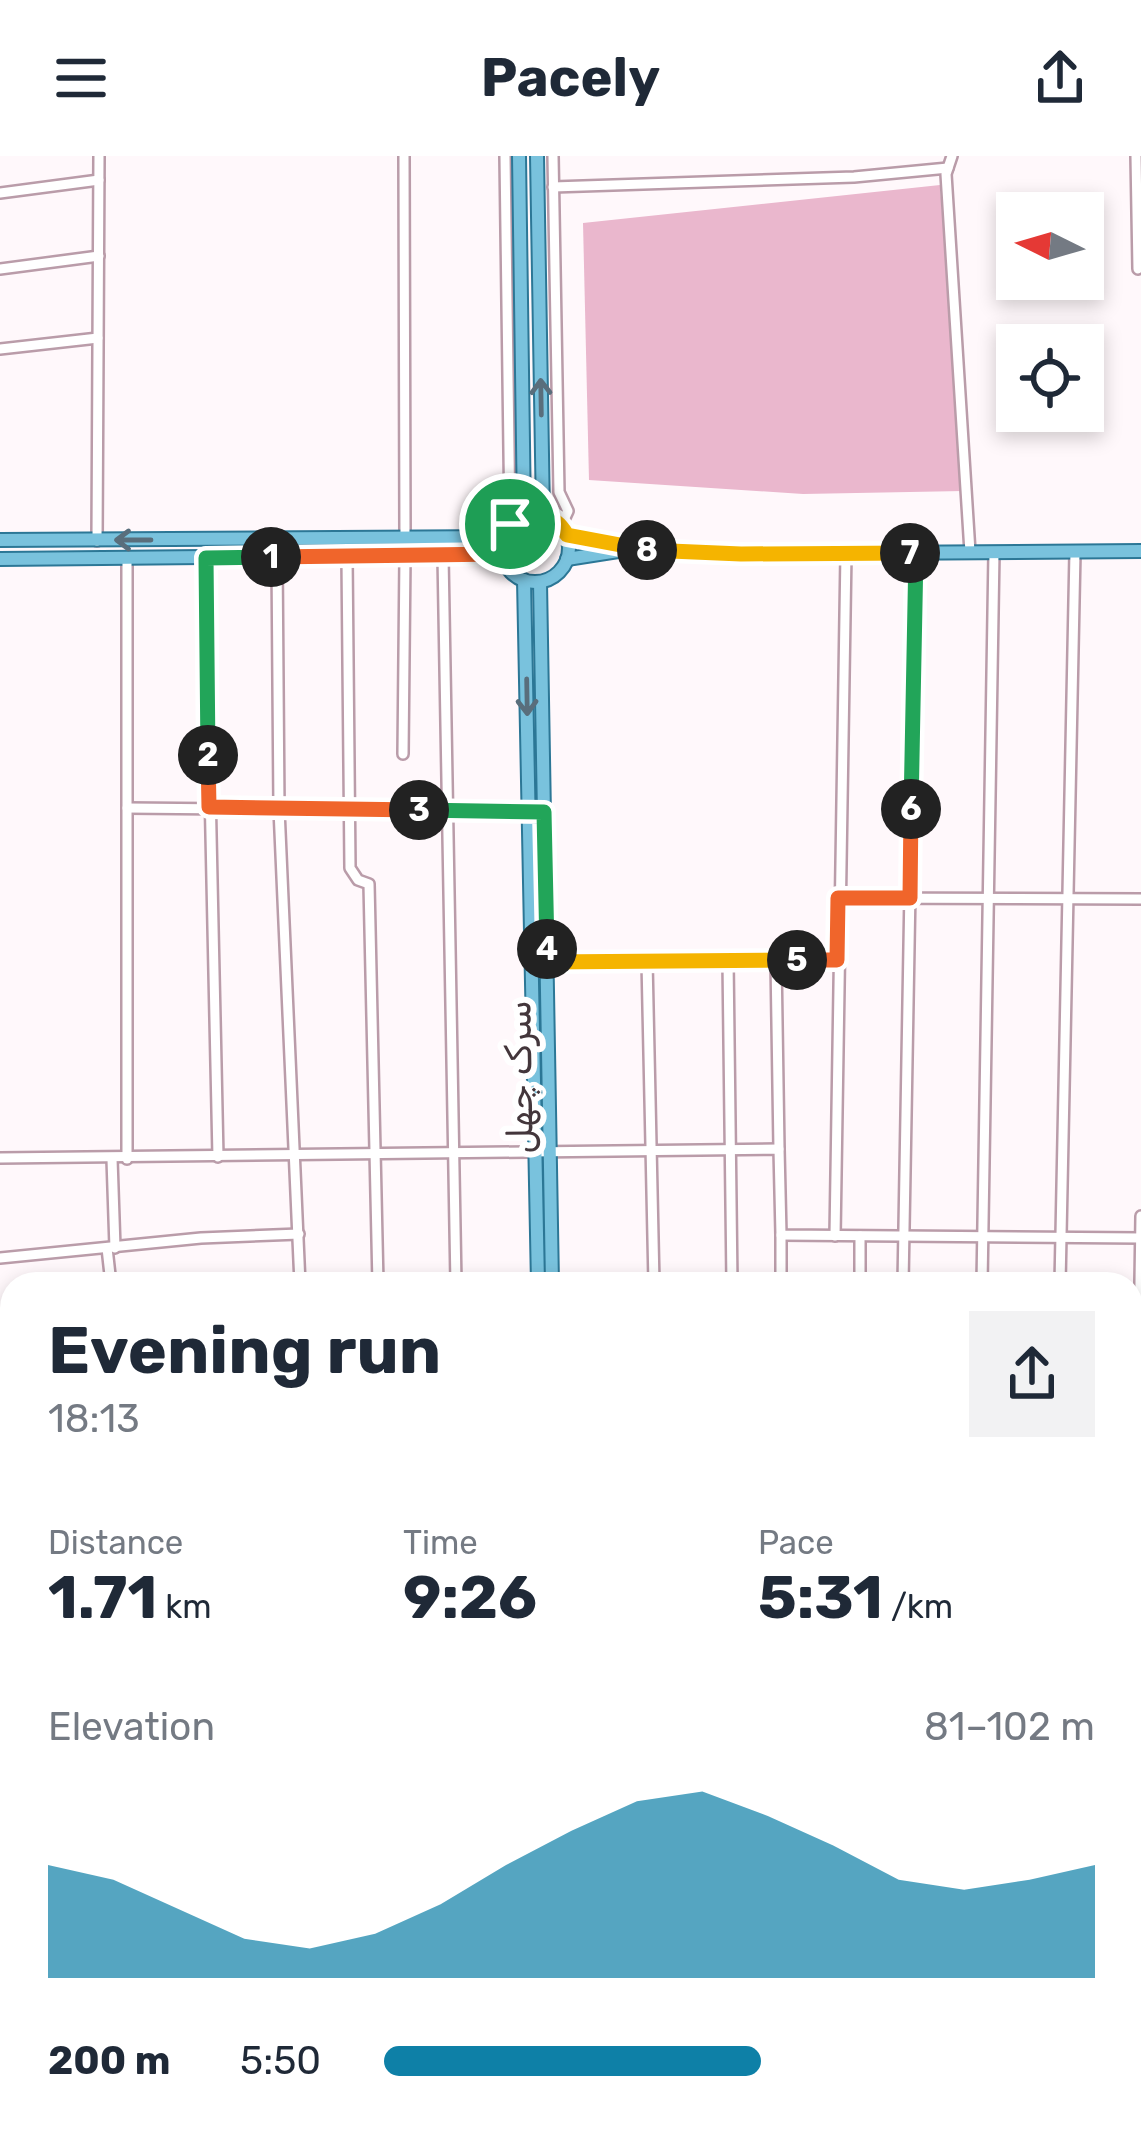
<!DOCTYPE html>
<html lang="en">
<head>
<meta charset="utf-8">
<style>
	:root { --surface:#fff; --page:#f2f2f3; --text:#1f2937; --muted:#747a83; --accent:#0e80a7 }
	body { margin:0; font-family:Rubik,"Noto Naskh Arabic",sans-serif; background:var(--page); color:var(--text); height:100vh; display:flex; flex-direction:column; font-size:45px; white-space:nowrap }
	* { box-sizing:border-box; margin:0 }
	p { font-size:39px; color:var(--muted) }
	.icon { flex:none; width:66px; height:66px; fill:none; stroke:currentColor; stroke-width:2; stroke-linecap:round; stroke-linejoin:round }
	.map { position:relative; flex:1; overflow:hidden }
	.panel { position:absolute; left:0px; top:1116px; width:1143px; height:858px; display:flex; flex-direction:column; background:var(--surface); border-radius:36px 36px 0 0; box-shadow:0 6px 18px #0003 }
	.panel>* { flex:none }
	.needle { width:78px; rotate:275deg }
	.buttons { position:absolute; left:996px; top:36px; display:grid; gap:24px }
	.buttons a { display:grid; place-items:center; width:108px; height:108px; border-radius:0px; background:var(--surface); box-shadow:0 6px 18px #0003; font-size:60px }
	.pin { position:absolute; display:grid; place-items:center; width:102px; height:102px; color:#fff; margin:-51px; border:6px solid #fff; border-radius:50%; box-shadow:0 3px 12px #0007 }
	.km { position:absolute; width:60px; height:60px; margin:-30px; border-radius:50%; background:#222; color:#fff; font-size:33px; line-height:60px; text-align:center }
	.round { display:grid; place-items:center; flex:none; width:126px; height:126px; border-radius:0px; background:var(--page) }
	.summary { display:flex; align-items:center; justify-content:space-between; height:204px; padding:0 48px }
	h1 { font-size:66px; font-weight:700; line-height:90px }
	.stats { display:grid; grid-template-columns:repeat(3,1fr); gap:18px; height:204px; padding:12px 48px }
	.stats div { display:grid; align-content:center }
	.stats b { font-size:60px; font-weight:700 }
	.stats small { font-size:33px; font-weight:400 }
	.stats p { font-size:33px }
	.chart { height:336px; padding:24px 48px }
	.chart p { display:flex; justify-content:space-between }
	.chart svg { width:100%; height:216px; margin-top:12px; fill:var(--accent); opacity:.7 }
	ul { padding:0 48px; list-style:none; font-size:39px }
	li { display:grid; grid-template-columns:192px 144px 1fr; align-items:center; height:90px }
	li i { height:30px; border-radius:15px; background:var(--accent) }
	header { display:flex; justify-content:space-between; align-items:center; height:156px; padding:0 48px; background:var(--surface); font-size:54px; font-weight:700 }
	.map>svg:first-child { display:block }
</style>
</head>
<body>
<header><svg class="icon" aria-label="menu" viewBox="0 0 24 24"><path d="M4 6h16M4 12h16M4 18h16"/></svg>Pacely<svg class="icon" aria-label="share" viewBox="0 0 24 24"><path d="M12 15V3M7 8l5-5 5 5M5 13v7h14v-7"/></svg></header>
<div class="map">
<svg width="1141" height="1974" viewBox="0 0 1141 1974">
	<rect width="100%" height="100%" fill="#fff8fb"/>
	<path fill="#eab7cd" d="M 940,29 L 963,335 L 803,338 L 589,324 L 583,67 Z"/>
	<g fill="none" stroke-linecap="round" stroke-linejoin="round">
		<g stroke="#ba9ca9" stroke-width="14">
			<g id="minor">
				<path d="M 404,0 L 405,382"/>
				<path d="M 505,0 L 510,368"/>
				<path d="M 553,0 L 559,336 L 568,355 L 561,370"/>
				<path d="M 952,0 L 946,18 L 970,396"/>
				<path d="M 1136,0 L 1138,113"/>
				<path d="M 553,31 L 854,21 L 948,12"/>
				<path d="M 0,37 L 99,24"/>
				<path d="M 0,113 L 99,100"/>
				<path d="M 0,193 L 98,182"/>
				<path d="M 97,385 L 99,0"/>
				<path d="M 443,400 L 456,1128"/>
				<path d="M 277,401 L 279,653 L 300,1128"/>
				<path d="M 347,401 L 350,712 L 358,724 L 369,728 L 378,1128"/>
				<path d="M 127,402 L 127,1003"/>
				<path d="M 205,402 L 218,1001"/>
				<path d="M 403,598 L 405,400"/>
				<path d="M 127,652 L 545,656"/>
				<path d="M 838,742 L 1141,743"/>
				<path d="M 728,804 L 732,1128"/>
				<path d="M 776,804 L 779,993"/>
				<path d="M 647,805 L 654,1128"/>
				<path d="M 547,806 L 837,804"/>
				<path d="M 0,1002 L 779,993 L 781,1079 L 1141,1082"/>
				<path d="M 112,1003 L 115,1092"/>
				<path d="M 1141,1060 L 1131,1725 L 1141,1859"/>
				<path d="M 781,1079 L 781,1128"/>
				<path d="M 835,1080 L 846,397"/>
				<path d="M 860,1080 L 860,1128"/>
				<path d="M 107,1092 L 111,1128"/>
				<path d="M 0,1102 L 201,1082 L 299,1078"/>
				<path d="M 903,1128 L 916,397"/>
				<path d="M 982,1128 L 994,396"/>
				<path d="M 1060,1128 L 1075,396"/>
				<path d="M 0,1160 L 12,1158"/>
				<path d="M 0,1277 L 12,1275"/>
				<path d="M 0,1334 L 12,1452"/>
				<path d="M 0,1551 L 12,1550"/>
				<path d="M 0,1892 L 12,1890"/>
				<path d="M 173,1962 L 176,1974"/>
				<path d="M 307,1962 L 309,1974"/>
				<path d="M 664,1962 L 665,1974"/>
				<path d="M 751,1962 L 751,1974"/>
				<path d="M 801,1962 L 802,1973 L 812,1973"/>
				<path d="M 853,1962 L 853,1974"/>
				<path d="M 1029,1962 L 1030,1974"/>
				<path d="M 1076,1962 L 1077,1974"/>
				<path d="M 37,1974 L 92,1962"/>
				<path d="M 443,1974 L 501,1962"/>
				<path d="M 939,1974 L 940,1962"/>
			</g>
		</g>
		<g stroke="#2c7796" stroke-width="16">
			<g id="major">
				<path d="M 519,0 L 524,359"/>
				<path d="M 537,0 L 543,358"/>
				<circle cx="535" cy="392" r="34"/>
				<path d="M 567,379 L 624,391"/>
				<path d="M 0,384 L 502,381"/>
				<path d="M 0,403 L 501,398"/>
				<path d="M 567,403 L 631,393 L 741,398 L 1141,395"/>
				<path d="M 524,424 L 538,1128"/>
				<path d="M 540,426 L 552,1128"/>
				<path d="M 553,1962 L 553,1974"/>
				<path d="M 573,1962 L 573,1974"/>
			</g>
		</g>
		<use href="#minor" stroke="#fff" stroke-width="9"/>
		<use href="#major" stroke="#79c2dd" stroke-width="12"/>
	</g>
	<defs><path id="oneway-shaft" d="M-6 0H5M1.5-3L5.5 0L1.5 3" fill="none" stroke-width="1.6" stroke-linecap="round" stroke-linejoin="round" transform="scale(3)"/></defs>
	<g stroke="#596e7c">
		<use href="#oneway-shaft" transform="translate(541 241) rotate(-91)"/>
		<use href="#oneway-shaft" transform="translate(133 384) rotate(180)"/>
		<use href="#oneway-shaft" transform="translate(527 541) rotate(89)"/>
	</g>
	<g fill="none" stroke-linecap="round" stroke-linejoin="round">
		<g stroke="#fff" stroke-width="24">
			<path id="split-1" d="M 271,401 L 501,398 L 502,382 L 510,368"/>
		</g>
		<g stroke="#fff" stroke-width="24">
			<path id="split-2" d="M 208,599 L 206,402 L 271,401"/>
		</g>
		<g stroke="#fff" stroke-width="24">
			<path id="split-3" d="M 208,599 L 209,651 L 419,654"/>
		</g>
		<g stroke="#fff" stroke-width="24">
			<path id="split-4" d="M 419,654 L 544,656 L 547,793"/>
		</g>
		<g stroke="#fff" stroke-width="24">
			<path id="split-5" d="M 547,793 L 547,806 L 797,804"/>
		</g>
		<g stroke="#fff" stroke-width="24">
			<path id="split-6" d="M 797,804 L 837,804 L 838,742 L 910,742 L 911,653"/>
		</g>
		<g stroke="#fff" stroke-width="24">
			<path id="split-7" d="M 910,397 L 916,397 L 911,653"/>
		</g>
		<g stroke="#fff" stroke-width="24">
			<path id="split-8" d="M 647,394 L 741,398 L 910,397"/>
		</g>
		<g stroke="#fff" stroke-width="24">
			<path id="split-9" d="M 510,368 C 532,354 553,355 567,379 L 647,394"/>
		</g>
		<use href="#split-1" stroke="#f0652b" stroke-width="15"/>
		<use href="#split-2" stroke="#22a559" stroke-width="15"/>
		<use href="#split-3" stroke="#f0652b" stroke-width="15"/>
		<use href="#split-4" stroke="#22a559" stroke-width="15"/>
		<use href="#split-5" stroke="#f5b400" stroke-width="15"/>
		<use href="#split-6" stroke="#f0652b" stroke-width="15"/>
		<use href="#split-7" stroke="#22a559" stroke-width="15"/>
		<use href="#split-8" stroke="#f5b400" stroke-width="15"/>
		<use href="#split-9" stroke="#f5b400" stroke-width="15"/>
	</g>
	<g text-anchor="middle" dominant-baseline="central" stroke-width="12" stroke-linejoin="round" paint-order="stroke">
		<g font-size="36" fill="#43363b" stroke="#fff">
			<text transform="translate(519 921) rotate(-91)">سرک چهل</text>
		</g>
	</g>
</svg>
<div class="buttons">
<a><svg class="needle" viewBox="-14 -14 28 28"><path d="M0-13l5 13h-10z" fill="#e53935"/><path d="M0 13l5-13h-10z" fill="#747a83"/></svg></a>
<a><svg class="icon" aria-label="locate" viewBox="0 0 24 24"><circle cx="12" cy="12" r="6"/><path d="M12 2v4M12 18v4M2 12h4M18 12h4"/></svg></a>
</div>
<div class="pin" style="left:510px;top:368px;background:#1e9e55"><svg class="icon" aria-label="arrive" viewBox="0 0 24 24"><path d="M6 21V4h12l-3 4 3 4H6"/></svg></div>
<b class="km" style="left:271px;top:401px">1</b>
<b class="km" style="left:208px;top:599px">2</b>
<b class="km" style="left:419px;top:654px">3</b>
<b class="km" style="left:547px;top:793px">4</b>
<b class="km" style="left:797px;top:804px">5</b>
<b class="km" style="left:911px;top:653px">6</b>
<b class="km" style="left:910px;top:397px">7</b>
<b class="km" style="left:647px;top:394px">8</b>
<section class="panel">
<div class="summary"><div><h1>Evening run</h1><p>18:13</p></div><a class="round"><svg class="icon" aria-label="share" viewBox="0 0 24 24"><path d="M12 15V3M7 8l5-5 5 5M5 13v7h14v-7"/></svg></a></div>
<div class="stats">
<div><p>Distance</p><b>1.71<small> km</small></b></div>
<div><p>Time</p><b>9:26</b></div>
<div><p>Pace</p><b>5:31<small> /km</small></b></div>
</div>
<div class="chart"><p><span>Elevation</span>81–102 m</p>
<svg viewBox="0 0 160 44" preserveAspectRatio="none"><path d="M0 44V21L10 24L20 30L30 36L40 38L50 35L60 29L70 21L80 14L90 8L100 6L110 11L120 17L130 24L140 26L150 24L160 21V44z"/></svg>
</div>
<ul>
<li><b>200 m</b>5:50<i style="width:53%"></i></li>
</ul>
</section>
</div>
</body>
</html>
